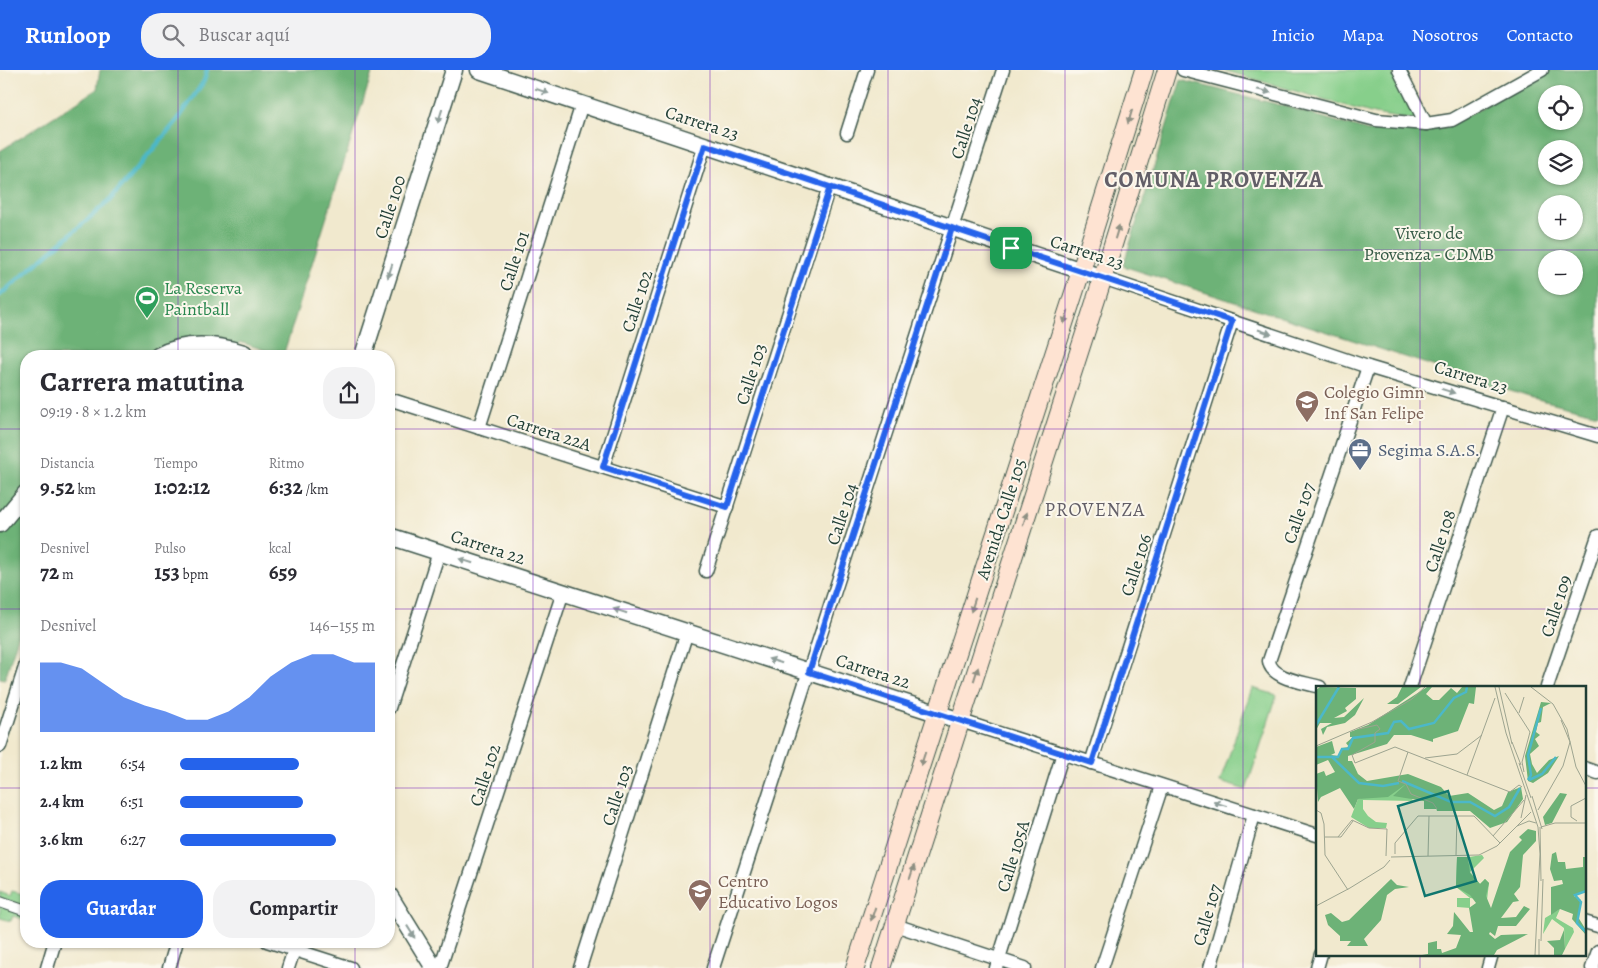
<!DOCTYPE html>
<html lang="es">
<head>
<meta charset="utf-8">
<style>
	:root { --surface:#fff; --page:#f2f2f3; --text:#2b2b33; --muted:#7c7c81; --accent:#2563eb }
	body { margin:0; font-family:Alegreya,serif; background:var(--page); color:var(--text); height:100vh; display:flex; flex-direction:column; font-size:19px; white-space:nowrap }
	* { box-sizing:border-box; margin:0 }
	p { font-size:16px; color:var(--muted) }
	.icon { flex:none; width:28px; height:28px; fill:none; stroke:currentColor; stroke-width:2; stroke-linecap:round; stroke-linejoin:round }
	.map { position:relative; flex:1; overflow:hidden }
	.sheet { position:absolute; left:20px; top:280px; width:375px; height:598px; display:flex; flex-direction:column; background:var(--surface); border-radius:20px; box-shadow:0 1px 4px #0004 }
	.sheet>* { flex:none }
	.controls { position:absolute; left:1538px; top:15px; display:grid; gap:10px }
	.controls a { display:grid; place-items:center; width:45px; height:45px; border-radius:50%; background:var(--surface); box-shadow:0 1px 4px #0004; font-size:25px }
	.pin { position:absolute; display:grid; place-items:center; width:42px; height:42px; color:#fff; margin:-21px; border-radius:10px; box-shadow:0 2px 8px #0006 }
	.round { display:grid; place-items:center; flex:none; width:52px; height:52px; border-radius:20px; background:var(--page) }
	.overview { display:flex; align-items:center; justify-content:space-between; height:85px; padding:0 20px }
	h1 { font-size:28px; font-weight:600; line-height:38px }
	.metrics { display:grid; grid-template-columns:repeat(3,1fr); gap:8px; height:85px; padding:5px 20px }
	.metrics div { display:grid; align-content:center }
	.metrics b { font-size:21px; font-weight:600 }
	.metrics small { font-size:14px; font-weight:400 }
	.metrics p { font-size:14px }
	.chart { height:140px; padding:10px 20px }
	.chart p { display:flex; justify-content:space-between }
	.chart svg { width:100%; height:90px; margin-top:5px; fill:var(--accent); opacity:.7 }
	.action { display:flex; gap:10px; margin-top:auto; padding:10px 20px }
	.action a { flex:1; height:58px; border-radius:20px; background:var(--accent); color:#fff; font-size:20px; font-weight:600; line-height:58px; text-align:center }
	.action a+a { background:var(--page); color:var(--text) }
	ul { padding:0 20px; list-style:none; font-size:16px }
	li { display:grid; grid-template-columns:80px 60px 1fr; align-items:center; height:38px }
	li i { height:12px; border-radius:6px; background:var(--accent) }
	header { display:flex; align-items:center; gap:30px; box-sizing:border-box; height:70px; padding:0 25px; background:var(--accent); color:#fff }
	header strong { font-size:24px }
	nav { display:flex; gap:28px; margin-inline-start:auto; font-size:18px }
	.search { width:350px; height:45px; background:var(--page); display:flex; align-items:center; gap:12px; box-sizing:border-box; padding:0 18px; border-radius:20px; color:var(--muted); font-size:19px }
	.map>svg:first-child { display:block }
</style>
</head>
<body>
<header>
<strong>Runloop</strong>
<div class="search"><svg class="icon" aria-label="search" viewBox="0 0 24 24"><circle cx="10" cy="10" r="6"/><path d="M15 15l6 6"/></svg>Buscar aquí</div>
<nav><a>Inicio</a><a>Mapa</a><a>Nosotros</a><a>Contacto</a></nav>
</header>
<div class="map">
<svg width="1598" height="898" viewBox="0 0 1598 898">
	<rect width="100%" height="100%" fill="#fbf7ec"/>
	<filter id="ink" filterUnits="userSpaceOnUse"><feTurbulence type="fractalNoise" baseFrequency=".02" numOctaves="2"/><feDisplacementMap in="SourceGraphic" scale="10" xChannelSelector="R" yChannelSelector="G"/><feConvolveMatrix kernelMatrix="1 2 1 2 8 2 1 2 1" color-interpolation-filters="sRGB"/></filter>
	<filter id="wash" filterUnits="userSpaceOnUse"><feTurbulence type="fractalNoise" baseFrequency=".0096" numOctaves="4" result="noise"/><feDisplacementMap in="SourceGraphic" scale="20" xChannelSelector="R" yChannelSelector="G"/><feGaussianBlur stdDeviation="1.12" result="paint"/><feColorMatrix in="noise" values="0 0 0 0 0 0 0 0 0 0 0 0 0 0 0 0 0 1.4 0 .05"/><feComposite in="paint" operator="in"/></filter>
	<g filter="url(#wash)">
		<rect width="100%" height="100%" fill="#f1e9ce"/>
		<g fill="#87cf8b" stroke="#538660">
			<path d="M 1223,0 L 1391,0 L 1417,51 L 1374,44 Z"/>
			<path d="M 1252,618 L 1277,625 L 1246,720 L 1220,712 Z"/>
			<path d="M 12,821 L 26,825 L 26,850 L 13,846 L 11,851 L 0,848 L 0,822 L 10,826 Z"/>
		</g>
		<g fill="#6db277" stroke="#467856" fill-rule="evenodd">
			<path d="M 100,0 L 373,0 L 283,286 L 240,272 L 235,286 L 26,286 L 26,540 L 5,609 L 0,608 L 0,81 L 97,19 Z"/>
			<path d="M 1549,0 L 1598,0 L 1598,344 L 1529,327 L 1123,196 L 1181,10 L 1284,36 L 1368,61 L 1446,57 ZM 1546,24 L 1574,24 L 1574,51 L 1546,51 ZM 1546,79 L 1574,79 L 1574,106 L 1546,106 ZM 1546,134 L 1574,134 L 1574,161 L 1546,161 ZM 1546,189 L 1574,189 L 1574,216 L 1546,216 Z"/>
		</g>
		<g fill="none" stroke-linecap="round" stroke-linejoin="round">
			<path stroke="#4cb8c8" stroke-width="4.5" d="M 0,225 L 109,131 L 177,51 L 204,11 L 207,0"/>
		</g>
	</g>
	<g filter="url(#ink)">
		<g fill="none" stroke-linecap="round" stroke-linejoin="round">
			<g stroke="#3e574b" stroke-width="12">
				<path id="pedestrian" d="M 0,832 L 26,841"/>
			</g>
			<g stroke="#3e574b" stroke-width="15">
				<g id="minor">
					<path d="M 1183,0 L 1376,50 L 1426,54 L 1452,50 L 1542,0"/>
					<path d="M 1399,0 L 1426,54"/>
					<path d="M 847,63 L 867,0"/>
					<path d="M 1103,208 L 1368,297 L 1598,366"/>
					<path d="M 389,329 L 727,437"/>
					<path d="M 479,358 L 582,34"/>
					<path d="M 603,397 L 705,75"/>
					<path d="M 706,501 L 829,117"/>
					<path d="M 1320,617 C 1304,612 1271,609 1269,591 L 1368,297"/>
					<path d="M 1410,617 L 1503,337"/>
					<path d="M 1547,617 L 1598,466"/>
					<path d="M 389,638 L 439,482"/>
					<path d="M 961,651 L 1317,765"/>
					<path d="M 0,676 L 26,594"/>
					<path d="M 1091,693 L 1232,251"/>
					<path d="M 1584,698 L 1598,703"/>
					<path d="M 1584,852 L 1598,856"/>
					<path d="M 895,855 L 1025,898"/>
					<path d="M 267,871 L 351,898"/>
					<path d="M 47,898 L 55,871"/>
					<path d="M 169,898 L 177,871"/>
					<path d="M 288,898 L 294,880"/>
					<path d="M 440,898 L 563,522"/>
					<path d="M 580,898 L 687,562"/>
					<path d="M 713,898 L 1003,0"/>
					<path d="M 996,898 L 1063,683"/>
					<path d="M 1102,898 L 1162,716"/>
					<path d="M 1210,898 L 1254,745"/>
					<path d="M 1317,898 L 1321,884"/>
					<path d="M 1488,898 L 1492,884"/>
					<path d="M 1592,898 L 1598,881"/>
				</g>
			</g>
			<g stroke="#3e574b" stroke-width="19">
				<g id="tertiary">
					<path d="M 479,0 L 1103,208"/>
					<path d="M 158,286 C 185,271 216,274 244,283"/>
					<path d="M 363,286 L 454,0"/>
					<path d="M 0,454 L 26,423"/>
					<path d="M 389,466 L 961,651"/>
					<path d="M 389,825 L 434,898"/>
				</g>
			</g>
			<g stroke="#3e574b" stroke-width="20">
				<g id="secondary">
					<path d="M 855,898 L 1081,201 L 1144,0"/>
					<path d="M 881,898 L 1098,223 L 1167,0"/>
				</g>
			</g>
			<use href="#pedestrian" stroke="#fff" stroke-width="10"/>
			<use href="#minor" stroke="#fff" stroke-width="12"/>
			<use href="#tertiary" stroke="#fff" stroke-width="16"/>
			<use href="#secondary" stroke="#fee3d2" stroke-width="18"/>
		</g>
		<defs><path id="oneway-solid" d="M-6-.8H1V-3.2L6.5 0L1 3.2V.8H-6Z" transform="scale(1.25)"/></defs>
		<g fill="#8f9e9a">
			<use href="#oneway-solid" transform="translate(542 21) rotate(19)"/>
			<use href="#oneway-solid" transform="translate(1264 21) rotate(14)"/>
			<use href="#oneway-solid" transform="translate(440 46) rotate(108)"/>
			<use href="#oneway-solid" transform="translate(390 201) rotate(108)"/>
			<use href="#oneway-solid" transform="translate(1265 262) rotate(19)"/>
			<use href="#oneway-solid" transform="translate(1448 321) rotate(17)"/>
			<use href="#oneway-solid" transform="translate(466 491) rotate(-162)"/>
			<use href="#oneway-solid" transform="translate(620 541) rotate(-162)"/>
			<use href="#oneway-solid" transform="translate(775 591) rotate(-162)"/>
			<use href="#oneway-solid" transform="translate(1220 734) rotate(-162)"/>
			<use href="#oneway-solid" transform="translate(411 862) rotate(58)"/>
		</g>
		<g fill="#8e9083">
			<use href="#oneway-solid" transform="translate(1130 47) rotate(107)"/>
			<use href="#oneway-solid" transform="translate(1117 162) rotate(-73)"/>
			<use href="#oneway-solid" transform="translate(1066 247) rotate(108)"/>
			<use href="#oneway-solid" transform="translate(1025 449) rotate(-72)"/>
			<use href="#oneway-solid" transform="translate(973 535) rotate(108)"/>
			<use href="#oneway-solid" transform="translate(976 604) rotate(-72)"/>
			<use href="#oneway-solid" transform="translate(923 689) rotate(108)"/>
			<use href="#oneway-solid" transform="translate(912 802) rotate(-72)"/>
			<use href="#oneway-solid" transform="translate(873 844) rotate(108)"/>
		</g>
	</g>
	<g fill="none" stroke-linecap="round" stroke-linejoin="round" filter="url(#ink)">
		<g stroke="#fff" stroke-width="10">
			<path id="route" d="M 1011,178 L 830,117 L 727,437 L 603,397 L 705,75 C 787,103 870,130 952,158 L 809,602 L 1092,693 L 1232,251 L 1011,178"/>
		</g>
		<use href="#route" stroke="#2563eb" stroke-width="6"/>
	</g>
	<path fill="none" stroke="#7b2cbf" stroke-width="1" stroke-opacity="0.55" d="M 178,0 L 178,286M 355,0 L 355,286M 533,0 L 533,898M 710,0 L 710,898M 888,0 L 888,898M 1065,0 L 1065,898M 1243,0 L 1243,898M 1420,0 L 1420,617M 0,180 L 1598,180M 0,359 L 26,359M 389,359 L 1598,359M 0,539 L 26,539M 389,539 L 1598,539M 0,718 L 26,718M 389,718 L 1317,718M 1584,718 L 1598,718M 178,871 L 178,898M 355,871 L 355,898M 1420,884 L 1420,898"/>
	<defs>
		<g id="stadium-pin" transform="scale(1.25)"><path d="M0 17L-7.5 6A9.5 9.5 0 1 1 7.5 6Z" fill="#2e9e5b" stroke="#fbf7ec"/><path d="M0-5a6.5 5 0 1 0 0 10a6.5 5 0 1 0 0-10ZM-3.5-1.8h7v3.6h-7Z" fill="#fff"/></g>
		<g id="school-pin" transform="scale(1.25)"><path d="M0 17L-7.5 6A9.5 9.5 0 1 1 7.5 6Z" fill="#8d6e63" stroke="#fbf7ec"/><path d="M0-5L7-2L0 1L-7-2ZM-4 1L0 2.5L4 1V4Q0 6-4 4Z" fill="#fff"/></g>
		<g id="office-pin" transform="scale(1.25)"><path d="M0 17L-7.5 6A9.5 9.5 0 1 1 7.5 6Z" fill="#5c6f8a" stroke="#fbf7ec"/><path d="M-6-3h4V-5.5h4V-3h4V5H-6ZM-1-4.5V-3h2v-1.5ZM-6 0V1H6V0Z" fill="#fff"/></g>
	</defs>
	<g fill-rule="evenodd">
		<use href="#stadium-pin" x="147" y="228"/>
		<use href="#school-pin" x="1307" y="332"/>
		<use href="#office-pin" x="1360" y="380"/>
		<use href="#school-pin" x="700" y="821"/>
	</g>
	<g text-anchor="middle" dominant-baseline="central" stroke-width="4" stroke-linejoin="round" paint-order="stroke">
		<g font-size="18" fill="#1f3d34" stroke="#fbf7ec">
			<text transform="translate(702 53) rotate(18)">Carrera 23</text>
			<text transform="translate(966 58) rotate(-72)">Calle 104</text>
			<text transform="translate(390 137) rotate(-72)">Calle 100</text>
			<text transform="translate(1087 182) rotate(18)">Carrera 23</text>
			<text transform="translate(514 191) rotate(-72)">Calle 101</text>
			<text transform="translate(637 231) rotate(-72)">Calle 102</text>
			<text transform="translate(751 304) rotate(-72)">Calle 103</text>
			<text transform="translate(1471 307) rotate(17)">Carrera 23</text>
			<text transform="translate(549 362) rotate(18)">Carrera 22A</text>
			<text transform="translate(1299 443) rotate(-71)">Calle 107</text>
			<text transform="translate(842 444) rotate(-72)">Calle 104</text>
			<text transform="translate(1001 449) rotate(-72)">Avenida Calle 105</text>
			<text transform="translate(1440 471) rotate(-72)">Calle 108</text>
			<text transform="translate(488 477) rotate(18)">Carrera 22</text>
			<text transform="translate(1136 495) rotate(-72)">Calle 106</text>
			<text transform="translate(1556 536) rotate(-72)">Calle 109</text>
			<text transform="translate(873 601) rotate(18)">Carrera 22</text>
			<text transform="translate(485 705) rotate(-72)">Calle 102</text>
			<text transform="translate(617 725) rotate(-72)">Calle 103</text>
			<text transform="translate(1013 786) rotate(-73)">Calle 105A</text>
			<text transform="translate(1207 845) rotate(-74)">Calle 107</text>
		</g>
		<g font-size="18" fill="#345a45" stroke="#fbf7ec">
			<text x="1429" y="163">Vivero de<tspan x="1429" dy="21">Provenza - CDMB</tspan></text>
		</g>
		<g font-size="18" fill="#27864d" stroke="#fbf7ec" text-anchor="start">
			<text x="164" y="218">La Reserva<tspan x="164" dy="21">Paintball</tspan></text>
		</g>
		<g font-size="18" fill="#785e54" stroke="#fbf7ec" text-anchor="start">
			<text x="1324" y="322">Colegio Gimn<tspan x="1324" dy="21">Inf San Felipe</tspan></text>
			<text x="718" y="811">Centro<tspan x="718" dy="21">Educativo Logos</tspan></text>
		</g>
		<g font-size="18" fill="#4e5e75" stroke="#fbf7ec" text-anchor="start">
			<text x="1378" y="380">Segima S.A.S.</text>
		</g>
		<g font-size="19" letter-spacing="1" fill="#635f68" stroke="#fbf7ec">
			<text x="1095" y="440">PROVENZA</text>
		</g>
		<g font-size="22" font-weight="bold" letter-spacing="1" fill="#635f68" stroke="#fbf7ec">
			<text x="1214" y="110">COMUNA PROVENZA</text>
		</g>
	</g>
	<g transform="translate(1316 616)">
		<rect width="270" height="270" fill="#f1e9ce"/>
		<path d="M 90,98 L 127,113 L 121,125 L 118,118 L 93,111 L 98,115 L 47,114 L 47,123 L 52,130 L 60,136 L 71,137 L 70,142 L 53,142 L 35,131 L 42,113 ZM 166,169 L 168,172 L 154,186 L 164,198 L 169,193 L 173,197 L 171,214 L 154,212 L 154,222 L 141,221 L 141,212 L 154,212 L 140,201 L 141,171 L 152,171 L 153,185 L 153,171 ZM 244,223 L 240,232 L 257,242 L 258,246 L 249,263 L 248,242 L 236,233 L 227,248 L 229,232 Z" fill="#87cf8b"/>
		<path d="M 4,1 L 40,2 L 40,13 L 29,22 L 31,25 L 18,32 L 28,31 L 48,12 L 39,29 L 29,37 L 11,41 L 7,49 L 5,43 L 16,37 L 4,37 L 0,44 L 0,4 ZM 86,1 L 105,1 L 82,18 L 71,18 L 81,11 ZM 111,1 L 116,1 L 110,8 L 117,14 L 123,14 L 135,2 L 141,7 L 146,1 L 160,1 L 158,18 L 153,17 L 142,45 L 117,53 L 117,56 L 95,49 L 78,49 L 71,58 L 32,70 L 32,75 L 36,75 L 42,88 L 51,95 L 92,88 L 125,101 L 133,110 L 152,107 L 178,124 L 186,120 L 192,106 L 205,101 L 207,113 L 191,136 L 174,142 L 154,125 L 121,125 L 121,123 L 108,123 L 108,115 L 77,110 L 90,98 L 72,111 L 42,113 L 38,123 L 24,102 L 5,111 L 2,116 L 0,88 L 8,85 L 10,90 L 19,86 L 12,74 L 0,79 L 0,61 L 16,55 L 19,67 L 15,69 L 22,70 L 26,62 L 33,61 L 30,57 L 37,51 L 34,51 L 34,46 L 52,39 ZM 225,16 L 235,17 L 227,21 L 225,36 L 222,37 L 220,46 L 224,49 L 219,53 L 223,60 L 214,68 L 216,78 L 221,87 L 233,74 L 243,70 L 232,87 L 217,97 L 212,95 L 209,70 ZM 244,107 L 251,108 L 236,137 L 229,139 L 227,131 ZM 212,143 L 220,145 L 220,155 L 207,169 L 204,201 L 198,208 L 203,215 L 197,216 L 185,232 L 200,231 L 208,220 L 214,223 L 200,240 L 182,240 L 179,250 L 174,246 L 173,248 L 179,253 L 185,249 L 212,248 L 181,264 L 178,269 L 106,269 L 112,268 L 112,257 L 121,255 L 121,263 L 125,263 L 126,267 L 140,262 L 145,249 L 131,248 L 137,240 L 138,226 L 154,246 L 157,246 L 153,222 L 160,217 L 154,209 L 140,201 L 141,171 L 152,171 L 154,187 L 164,198 L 169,193 L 173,197 L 170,210 L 175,222 L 194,166 L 206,154 L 203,151 ZM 240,166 L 242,176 L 249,176 L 250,183 L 267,181 L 267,171 L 270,171 L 270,205 L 258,210 L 265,214 L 262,231 L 270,244 L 270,249 L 256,233 L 257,228 L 244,223 L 235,229 L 235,201 L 247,198 L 246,194 L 238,195 L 234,183 L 236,168 ZM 75,193 L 81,199 L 93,201 L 79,203 L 71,209 L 65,234 L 48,253 L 52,260 L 31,260 L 35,255 L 24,255 L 24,250 L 12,239 L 9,229 L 15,227 L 26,236 L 33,234 ZM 248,244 L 249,263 L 246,269 L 238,269 L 238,262 L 231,255 L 244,254 Z" fill="#6db277"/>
		<path fill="none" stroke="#4cb8c8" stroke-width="2.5" d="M 0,39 L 23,1M 15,70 L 43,97 L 67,100 L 83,97M 0,71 L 22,71 L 26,63 L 32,63 L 37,52 L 72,47 L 78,36 L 85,35 L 93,43 L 118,37 L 138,12 L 150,6 L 151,1M 212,94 L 215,89 L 212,69 L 225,22M 213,94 L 226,88 L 240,71M 86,95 L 135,116 L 154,116 L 179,130 L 193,121 L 204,102M 270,205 L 259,209 L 265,216 L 261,237 L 270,246"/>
		<path fill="none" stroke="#9da490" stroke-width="1" d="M 179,1 L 190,47 L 222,141 L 224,168 L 219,269M 183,1 L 196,58M 215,1 L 237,18 L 251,43 L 260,81 L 270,100M 189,7 L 214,46 L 206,76 L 208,86M 203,27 L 208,11M 43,43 L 61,39 L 64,43 L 59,47 L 59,56 L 36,69 L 39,77 L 79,61 L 194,106 L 203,99 L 206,101M 196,56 L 205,79M 0,60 L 56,36 L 96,13 L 109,1M 92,66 L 82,95 L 90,98 L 95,108 L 117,117 L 121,123M 109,72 L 141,68 L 166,49M 203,77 L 215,112M 151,89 L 179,12M 216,110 L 226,143M 0,124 L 5,127 L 8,138 L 9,169 L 32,204M 222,124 L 247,80 L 254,56 L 245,34M 205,132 L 210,109M 261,135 L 255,131 L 255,120 L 270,112M 201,140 L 213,135 L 220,137M 224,141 L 225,195M 225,141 L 239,137 L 270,137M 177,150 L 208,114M 9,151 L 25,151 L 37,135M 22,151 L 36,134 L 53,142 L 71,143 L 70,170M 79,168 L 79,157 L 102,130 L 158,130 L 184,157M 140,169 L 141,130M 112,170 L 113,130M 75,171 L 163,169 L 181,160 L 215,126M 0,220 L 34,202 L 68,181 L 74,174M 223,253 L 223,269M 225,255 L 227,193"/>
		<path fill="#0f766e" fill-opacity="0.15" stroke="#0f766e" stroke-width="2.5" d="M 132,105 L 160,195 L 109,210 L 82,120 Z"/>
		<rect width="270" height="270" fill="none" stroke="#1f3d34" stroke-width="2.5"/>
	</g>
</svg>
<div class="controls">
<a><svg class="icon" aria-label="locate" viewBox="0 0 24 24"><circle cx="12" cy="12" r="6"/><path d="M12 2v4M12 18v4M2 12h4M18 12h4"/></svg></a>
<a><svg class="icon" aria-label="layers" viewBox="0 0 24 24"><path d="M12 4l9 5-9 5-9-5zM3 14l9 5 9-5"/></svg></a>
<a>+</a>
<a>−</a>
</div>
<div class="pin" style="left:1011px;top:178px;background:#1e9e55"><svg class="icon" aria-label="arrive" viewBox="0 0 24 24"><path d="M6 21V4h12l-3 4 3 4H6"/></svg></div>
<section class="sheet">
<div class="overview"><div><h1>Carrera matutina</h1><p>09:19 · 8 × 1.2 km</p></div><a class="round"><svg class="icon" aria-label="share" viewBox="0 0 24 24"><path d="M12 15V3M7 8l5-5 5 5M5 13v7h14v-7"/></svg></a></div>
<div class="metrics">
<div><p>Distancia</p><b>9.52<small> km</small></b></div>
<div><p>Tiempo</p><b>1:02:12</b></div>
<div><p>Ritmo</p><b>6:32<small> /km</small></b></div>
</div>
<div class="metrics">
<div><p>Desnivel</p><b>72<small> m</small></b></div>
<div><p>Pulso</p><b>153<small> bpm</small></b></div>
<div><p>kcal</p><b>659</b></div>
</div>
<div class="chart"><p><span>Desnivel</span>146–155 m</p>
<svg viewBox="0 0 160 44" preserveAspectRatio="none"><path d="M0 44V10L10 10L20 13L30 20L40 27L50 31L60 34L70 38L80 38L90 34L100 27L110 17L120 10L130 6L140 6L150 10L160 10V44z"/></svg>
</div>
<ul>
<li><b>1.2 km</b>6:54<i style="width:61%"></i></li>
<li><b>2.4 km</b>6:51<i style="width:63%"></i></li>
<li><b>3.6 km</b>6:27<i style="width:80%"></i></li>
</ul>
<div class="action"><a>Guardar</a><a>Compartir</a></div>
</section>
</div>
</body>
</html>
